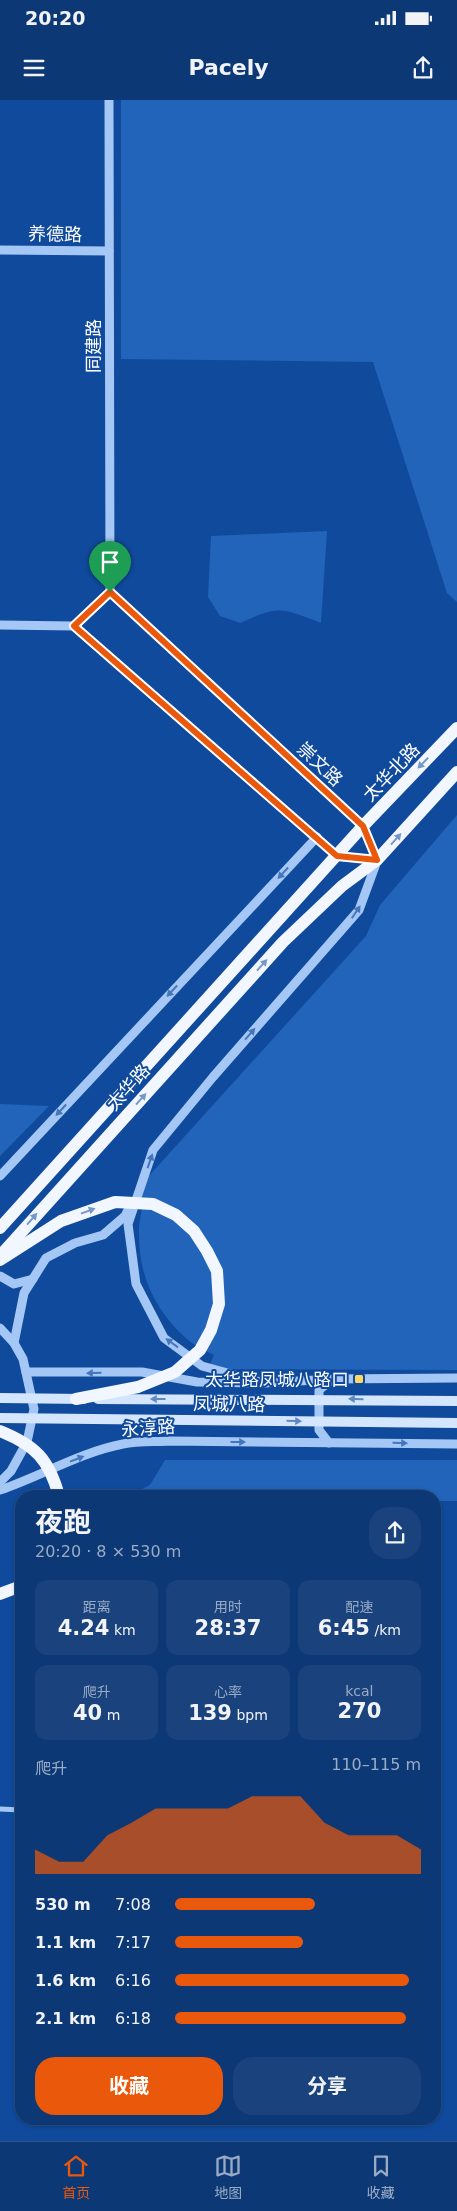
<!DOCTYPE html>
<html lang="zh">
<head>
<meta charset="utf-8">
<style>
	:root { --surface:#0c3875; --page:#1a437d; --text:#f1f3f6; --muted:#9aacc5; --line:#2c5287; --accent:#ea580c }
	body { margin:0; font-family:"DejaVu Sans","Noto Sans SC",sans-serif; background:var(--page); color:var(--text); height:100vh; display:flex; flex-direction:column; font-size:19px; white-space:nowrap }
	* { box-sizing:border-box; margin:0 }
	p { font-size:16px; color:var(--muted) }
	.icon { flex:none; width:28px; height:28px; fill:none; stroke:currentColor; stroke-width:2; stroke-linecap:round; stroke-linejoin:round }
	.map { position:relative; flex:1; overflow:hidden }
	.sheet { position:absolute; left:15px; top:1390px; width:426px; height:635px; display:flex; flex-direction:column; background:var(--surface); border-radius:20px; box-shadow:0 1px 4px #0004,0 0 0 1px var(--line) }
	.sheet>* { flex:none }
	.pin { position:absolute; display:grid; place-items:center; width:42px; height:42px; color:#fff; margin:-51px -21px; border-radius:50% 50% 50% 0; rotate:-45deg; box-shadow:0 0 5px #0007 }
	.pin .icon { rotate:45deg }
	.round { display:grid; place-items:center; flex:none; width:52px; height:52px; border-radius:20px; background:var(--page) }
	.summary { display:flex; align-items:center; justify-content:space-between; height:85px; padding:0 20px }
	h1 { font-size:28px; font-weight:700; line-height:38px }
	.stats { display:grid; grid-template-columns:repeat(3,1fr); gap:8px; height:85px; padding:5px 20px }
	.stats div { display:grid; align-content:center; border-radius:12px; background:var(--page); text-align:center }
	.stats b { font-size:21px; font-weight:700 }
	.stats small { font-size:14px; font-weight:400 }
	.stats p { font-size:14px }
	.chart { height:140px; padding:10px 20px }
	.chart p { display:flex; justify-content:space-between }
	.chart svg { width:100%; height:90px; margin-top:5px; fill:var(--accent); opacity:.7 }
	.button { display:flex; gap:10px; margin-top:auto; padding:10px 20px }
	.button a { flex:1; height:58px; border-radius:20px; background:var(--accent); color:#fff; font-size:20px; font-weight:700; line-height:58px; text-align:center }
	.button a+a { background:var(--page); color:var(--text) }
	ul { padding:0 20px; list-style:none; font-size:16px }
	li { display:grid; grid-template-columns:80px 60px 1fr; align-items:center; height:38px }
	li i { height:12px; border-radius:6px; background:var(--accent) }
	.status { display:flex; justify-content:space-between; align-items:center; height:35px; padding:0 25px; background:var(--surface); direction:ltr }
	.status svg { height:14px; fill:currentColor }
	header { display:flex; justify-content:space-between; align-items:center; height:65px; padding:0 20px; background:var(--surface); font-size:22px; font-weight:700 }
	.dock { display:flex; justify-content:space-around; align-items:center; height:70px; border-top:1px solid var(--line); background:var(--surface); font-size:14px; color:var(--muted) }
	.dock a { display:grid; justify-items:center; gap:2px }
	.dock .selected { color:var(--accent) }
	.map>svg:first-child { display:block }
</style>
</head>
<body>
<div class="status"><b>20:20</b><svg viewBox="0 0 49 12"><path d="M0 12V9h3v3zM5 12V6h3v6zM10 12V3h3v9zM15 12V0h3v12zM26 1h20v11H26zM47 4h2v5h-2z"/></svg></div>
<header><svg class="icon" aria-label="menu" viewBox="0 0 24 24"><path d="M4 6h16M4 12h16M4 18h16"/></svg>Pacely<svg class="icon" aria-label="share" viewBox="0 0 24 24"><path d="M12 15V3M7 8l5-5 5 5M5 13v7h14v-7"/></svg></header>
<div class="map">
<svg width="457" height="2041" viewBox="0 0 457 2041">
	<rect width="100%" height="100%" fill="#104a9c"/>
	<g fill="#2264ba">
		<path d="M 121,0 L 457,0 L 457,502 L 447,493 L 373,262 L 121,259 Z"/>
		<path d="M 327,431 L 321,523 C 281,508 280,505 240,523 L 220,516 L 208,497 L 211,436 Z"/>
		<path d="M 457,715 L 457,1270 L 208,1269 L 214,1255 C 205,1250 195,1246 187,1239 C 156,1212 139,1177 139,1135 C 138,1124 142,1112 143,1101 L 141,1100 L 147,1078 L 366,836 L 380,805 Z"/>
		<path d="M 0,1004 L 49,1006 L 0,1056 Z"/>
		<path d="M 165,1360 L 457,1360 L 457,1401 L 435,1401 L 435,1396 L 129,1396 L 150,1385 Z"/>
	</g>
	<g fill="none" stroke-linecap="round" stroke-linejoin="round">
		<path stroke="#a4c7f5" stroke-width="5" d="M 0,1709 L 21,1710"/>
		<g stroke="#a4c7f5" stroke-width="9">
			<path d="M 109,0 L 110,492"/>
			<path d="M 0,150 L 109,151"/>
			<path d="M 0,525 L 74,526"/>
			<path d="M 74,526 L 110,492 L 363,726 L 377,760"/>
			<path d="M 74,526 L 337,756 L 377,760"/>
			<path d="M 0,1076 L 317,737"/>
			<path d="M 0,1176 L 14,1184 L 33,1179"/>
			<path d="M 0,1228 L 14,1243 L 23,1259 L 34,1309 L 27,1342 L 11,1371 L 0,1382"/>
			<path d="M 14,1243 L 24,1193 L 46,1158 L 75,1143 L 103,1135 L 125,1116 L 130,1106"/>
			<path d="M 26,1272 L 142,1272 L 197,1282 L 264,1283 L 333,1279 L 457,1278"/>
			<path d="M 264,1283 L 202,1266 L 164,1238 L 136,1184 L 128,1124 L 153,1050 L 213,977 L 359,810 L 377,761"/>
			<path d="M 329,1343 L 319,1330 L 319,1290 L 333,1279"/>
			<path d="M 0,1390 C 41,1376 81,1352 123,1344 C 138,1341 155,1342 170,1341 L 457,1344"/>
		</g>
		<g stroke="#f2f7ff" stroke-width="12">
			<path d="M 0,1128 L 363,726 L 457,628"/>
			<path d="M 0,1156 L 283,842 L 342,786 L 377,760 L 457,672"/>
			<path d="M 0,1494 L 21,1486"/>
		</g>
		<g stroke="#d4e5fe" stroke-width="10">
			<path d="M 0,1298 L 84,1299"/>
			<path d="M 98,1299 L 457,1301"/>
			<path d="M 0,1318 L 457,1323"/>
		</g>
		<g stroke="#f2f7ff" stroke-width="12">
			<path d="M 0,1160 L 61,1121 L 115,1102 L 153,1104 L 176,1115 L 194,1131 L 207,1151 L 217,1171 L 219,1204 L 211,1230 L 200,1250 L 175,1272 L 138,1287 L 76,1299"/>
			<path d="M 0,1331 C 35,1345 49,1359 59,1396"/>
		</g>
	</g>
	<defs><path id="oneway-solid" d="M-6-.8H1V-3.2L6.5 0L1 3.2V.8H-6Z" transform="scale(1.25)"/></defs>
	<g fill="#7698c9">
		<use href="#oneway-solid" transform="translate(423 663) rotate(134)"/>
		<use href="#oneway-solid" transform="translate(396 739) rotate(-48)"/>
		<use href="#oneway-solid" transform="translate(262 865) rotate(-48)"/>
		<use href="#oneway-solid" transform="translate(141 999) rotate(-48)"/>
		<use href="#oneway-solid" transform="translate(88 1111) rotate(-20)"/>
		<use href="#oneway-solid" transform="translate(32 1119) rotate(-49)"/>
	</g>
	<g fill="#4476bb">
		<use href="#oneway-solid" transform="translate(283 773) rotate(133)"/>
		<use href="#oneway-solid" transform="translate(356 812) rotate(-56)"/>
		<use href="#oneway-solid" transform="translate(172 891) rotate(133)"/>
		<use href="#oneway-solid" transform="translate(250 934) rotate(-49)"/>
		<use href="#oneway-solid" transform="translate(61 1010) rotate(133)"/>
		<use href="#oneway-solid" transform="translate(150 1061) rotate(-71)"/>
		<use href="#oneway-solid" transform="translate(172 1243) rotate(-144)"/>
		<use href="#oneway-solid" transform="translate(94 1273) rotate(179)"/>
		<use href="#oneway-solid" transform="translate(238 1342)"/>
		<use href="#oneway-solid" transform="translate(400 1343) rotate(1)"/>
		<use href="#oneway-solid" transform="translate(77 1359) rotate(-21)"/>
	</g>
	<g fill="#5e88c3">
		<use href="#oneway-solid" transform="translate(158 1299) rotate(-180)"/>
		<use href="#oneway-solid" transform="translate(356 1299) rotate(-179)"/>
		<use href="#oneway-solid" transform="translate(294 1321) rotate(1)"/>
	</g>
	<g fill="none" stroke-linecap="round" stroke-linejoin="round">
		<g stroke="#fff" stroke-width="10">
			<path id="route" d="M 110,492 L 363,726 L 377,760 L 337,756 L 74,526 Z"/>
		</g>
		<use href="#route" stroke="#ea580c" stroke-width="6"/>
	</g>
	<rect fill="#ffd668" stroke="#104a9c" stroke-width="2" x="354" y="1274" width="10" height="10" rx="2.5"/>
	<g text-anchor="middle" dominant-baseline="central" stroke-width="4" stroke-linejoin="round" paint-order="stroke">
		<g font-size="18" fill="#fff" stroke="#104a9c">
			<text transform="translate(55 134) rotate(1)">养德路</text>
			<text transform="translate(93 246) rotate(-90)">同建路</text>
			<text transform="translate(320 664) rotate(43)">崇文路</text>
			<text transform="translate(391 672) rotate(-46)">太华北路</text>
			<text transform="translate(128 987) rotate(-48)">太华路</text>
			<text transform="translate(229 1304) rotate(1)">凤城八路</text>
			<text transform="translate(148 1328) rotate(-4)">永淳路</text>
		</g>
		<g font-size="18" fill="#fff" stroke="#104a9c" text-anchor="end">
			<text x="349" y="1279">太华路凤城八路口</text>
		</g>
	</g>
</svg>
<div class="pin" style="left:110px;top:492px;background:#1e9e55"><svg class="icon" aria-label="arrive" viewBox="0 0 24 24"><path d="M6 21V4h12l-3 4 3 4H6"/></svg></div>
<section class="sheet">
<div class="summary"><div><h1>夜跑</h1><p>20:20 · 8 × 530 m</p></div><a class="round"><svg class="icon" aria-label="share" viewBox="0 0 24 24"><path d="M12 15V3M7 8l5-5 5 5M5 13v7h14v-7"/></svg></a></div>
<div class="stats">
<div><p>距离</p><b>4.24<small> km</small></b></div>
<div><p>用时</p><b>28:37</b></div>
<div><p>配速</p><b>6:45<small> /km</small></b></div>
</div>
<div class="stats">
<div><p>爬升</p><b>40<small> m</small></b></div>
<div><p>心率</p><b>139<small> bpm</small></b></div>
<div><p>kcal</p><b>270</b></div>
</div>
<div class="chart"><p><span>爬升</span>110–115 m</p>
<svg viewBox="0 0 160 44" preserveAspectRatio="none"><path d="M0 44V32L10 38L20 38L30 25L40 19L50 12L60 12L70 12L80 12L90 6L100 6L110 6L120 19L130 25L140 25L150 25L160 32V44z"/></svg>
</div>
<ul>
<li><b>530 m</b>7:08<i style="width:57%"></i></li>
<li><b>1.1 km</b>7:17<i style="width:52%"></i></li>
<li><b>1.6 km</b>6:16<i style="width:95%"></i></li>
<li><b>2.1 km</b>6:18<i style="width:94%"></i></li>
</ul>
<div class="button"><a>收藏</a><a>分享</a></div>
</section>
</div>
<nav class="dock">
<a class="selected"><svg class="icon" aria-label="home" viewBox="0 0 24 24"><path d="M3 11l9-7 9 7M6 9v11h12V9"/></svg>首页</a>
<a><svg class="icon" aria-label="map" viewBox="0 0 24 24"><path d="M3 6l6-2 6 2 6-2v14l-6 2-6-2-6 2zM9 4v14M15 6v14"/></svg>地图</a>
<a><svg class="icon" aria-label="saved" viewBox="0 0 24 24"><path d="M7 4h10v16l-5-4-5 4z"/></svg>收藏</a>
</nav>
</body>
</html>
